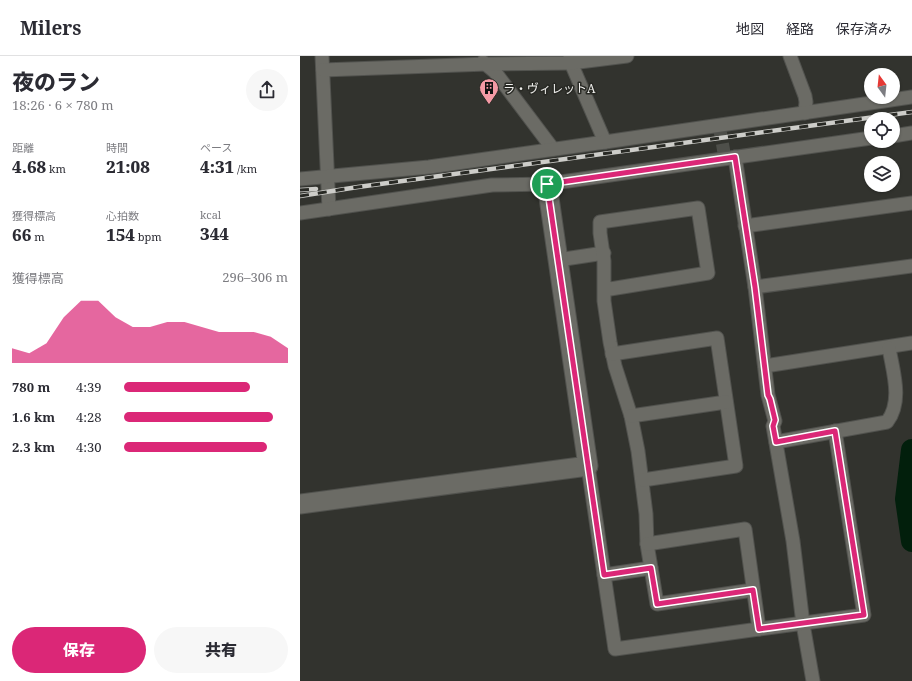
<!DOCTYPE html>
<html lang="ja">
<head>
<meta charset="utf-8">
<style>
	:root { --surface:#fff; --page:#f7f7f7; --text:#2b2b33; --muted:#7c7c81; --line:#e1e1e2; --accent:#db2777 }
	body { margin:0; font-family:"Noto Serif","Noto Sans JP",serif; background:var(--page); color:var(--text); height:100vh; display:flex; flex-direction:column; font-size:15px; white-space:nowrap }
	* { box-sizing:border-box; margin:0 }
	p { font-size:13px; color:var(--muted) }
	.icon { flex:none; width:22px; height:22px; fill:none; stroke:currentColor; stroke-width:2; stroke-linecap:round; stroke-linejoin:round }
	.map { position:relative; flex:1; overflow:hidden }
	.details { display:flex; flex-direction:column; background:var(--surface); width:300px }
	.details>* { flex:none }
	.needle { width:26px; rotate:345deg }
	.fabs { position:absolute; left:564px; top:12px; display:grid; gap:8px }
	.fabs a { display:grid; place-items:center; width:36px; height:36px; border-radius:50%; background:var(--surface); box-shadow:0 1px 3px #0004; font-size:20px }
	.pin { position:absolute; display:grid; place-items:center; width:34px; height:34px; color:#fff; margin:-17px; border:2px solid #fff; border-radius:50%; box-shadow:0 1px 4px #0007 }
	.round { display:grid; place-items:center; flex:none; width:42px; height:42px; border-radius:21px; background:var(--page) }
	.overview { display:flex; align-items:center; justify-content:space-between; height:68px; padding:0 12px }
	h1 { font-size:22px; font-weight:800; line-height:30px }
	.figures { display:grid; grid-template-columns:repeat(3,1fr); gap:6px; height:68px; padding:4px 12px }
	.figures div { display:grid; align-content:center }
	.figures b { font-size:17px; font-weight:800 }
	.figures small { font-size:11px; font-weight:400 }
	.figures p { font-size:11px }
	.chart { height:112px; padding:8px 12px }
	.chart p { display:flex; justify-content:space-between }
	.chart svg { width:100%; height:72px; margin-top:4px; fill:var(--accent); opacity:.7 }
	.cta { display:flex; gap:8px; margin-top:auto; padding:8px 12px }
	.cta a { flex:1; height:46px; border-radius:24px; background:var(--accent); color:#fff; font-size:16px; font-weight:800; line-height:46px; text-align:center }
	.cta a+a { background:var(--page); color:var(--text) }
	ul { padding:0 12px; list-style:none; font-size:13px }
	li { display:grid; grid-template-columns:64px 48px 1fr; align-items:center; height:30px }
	li i { height:10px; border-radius:5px; background:var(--accent) }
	header { display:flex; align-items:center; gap:24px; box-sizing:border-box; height:56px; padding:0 20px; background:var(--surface); border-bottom:1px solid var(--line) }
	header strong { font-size:19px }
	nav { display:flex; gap:22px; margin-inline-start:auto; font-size:14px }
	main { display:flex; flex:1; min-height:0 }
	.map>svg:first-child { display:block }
</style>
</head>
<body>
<header>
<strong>Milers</strong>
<nav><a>地図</a><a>経路</a><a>保存済み</a></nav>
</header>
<main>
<section class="details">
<div class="overview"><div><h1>夜のラン</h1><p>18:26 · 6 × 780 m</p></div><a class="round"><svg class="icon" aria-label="share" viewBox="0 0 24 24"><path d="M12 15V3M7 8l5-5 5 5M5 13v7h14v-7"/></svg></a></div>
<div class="figures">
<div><p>距離</p><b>4.68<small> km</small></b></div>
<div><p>時間</p><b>21:08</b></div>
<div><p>ペース</p><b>4:31<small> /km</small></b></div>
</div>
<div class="figures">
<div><p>獲得標高</p><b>66<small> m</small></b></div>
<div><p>心拍数</p><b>154<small> bpm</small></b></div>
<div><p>kcal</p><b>344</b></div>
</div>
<div class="chart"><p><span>獲得標高</span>296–306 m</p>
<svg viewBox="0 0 160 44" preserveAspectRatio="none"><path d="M0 44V35L10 38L20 32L30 16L40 6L50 6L60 16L70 22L80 22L90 19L100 19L110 22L120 25L130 25L140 25L150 28L160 35V44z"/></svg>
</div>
<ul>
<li><b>780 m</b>4:39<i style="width:77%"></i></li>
<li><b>1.6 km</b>4:28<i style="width:91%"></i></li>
<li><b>2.3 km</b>4:30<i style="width:87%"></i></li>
</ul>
<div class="cta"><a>保存</a><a>共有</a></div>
</section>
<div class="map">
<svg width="612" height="625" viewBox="0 0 612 625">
	<rect width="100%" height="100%" fill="#32332e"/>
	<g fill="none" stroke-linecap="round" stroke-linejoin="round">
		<path stroke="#021f0c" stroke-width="22" d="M 612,394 L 606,443 L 612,485"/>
		<path stroke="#4e4f4a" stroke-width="13" stroke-dasharray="13 6" stroke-linecap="butt" d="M 419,69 L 425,102"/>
		<g stroke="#51524e" stroke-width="15">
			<g id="street">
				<path d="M 22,0 L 29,153"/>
				<path d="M 270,0 L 271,7 L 305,86"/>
				<path d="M 490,0 L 505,40 L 506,46 L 505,57"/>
				<path d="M 183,6 L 195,16 L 253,93"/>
				<path d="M 23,14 L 187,8 L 271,7 L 327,0"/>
				<path d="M 593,80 L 612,77"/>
				<path d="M 435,101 L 455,231 L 468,339 L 475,365 L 473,370 L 493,485 L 503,568 L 513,625"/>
				<path d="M 0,123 L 129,111 L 305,86 L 612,41"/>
				<path d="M 0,157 L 192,129 L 247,128 L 571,82"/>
				<path d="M 445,170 L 612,147"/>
				<path d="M 258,204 L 304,197"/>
				<path d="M 455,231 L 612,210"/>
				<path d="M 304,234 L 408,217 L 398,152 L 300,166 L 300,177 L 304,205 L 304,245 L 310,286 L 315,310 L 331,360 L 338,395 L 346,458 L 347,488 L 357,548 L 453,534"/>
				<path d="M 312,298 L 417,282 L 436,410 L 343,424"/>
				<path d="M 465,310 L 612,287"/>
				<path d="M 331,360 L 426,346"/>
				<path d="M 476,386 L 587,366 C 603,345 593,316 589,292"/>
				<path d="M 288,410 L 315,593 L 459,573 L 445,473 L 347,488"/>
				<path d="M 304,519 L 351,512"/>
				<path d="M 459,573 L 564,559 L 535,375"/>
			</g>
		</g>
		<g stroke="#51524e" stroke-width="21">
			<path id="secondary" d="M 0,448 L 288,410 L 247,128"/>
		</g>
		<use href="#street" stroke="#6b6b65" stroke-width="13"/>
		<use href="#secondary" stroke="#6b6b65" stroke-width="19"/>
		<g stroke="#cdcdc9" stroke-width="4.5">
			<g id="rail">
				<path d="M 0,134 L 16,133"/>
				<path d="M 0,140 L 58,131 L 612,56"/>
			</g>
		</g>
		<use href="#rail" stroke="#282924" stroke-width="3" stroke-dasharray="9" stroke-linecap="butt"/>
	</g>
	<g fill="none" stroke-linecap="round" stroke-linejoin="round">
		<g stroke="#fff" stroke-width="8">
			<path id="route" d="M 435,101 L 455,231 L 468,339 L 470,343 L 475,364 L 473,370 L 476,386 L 535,375 L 564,559 L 459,573 L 453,534 L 357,548 L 351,512 L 304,519 L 247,128 Z"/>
		</g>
		<use href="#route" stroke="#db2777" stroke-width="5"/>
	</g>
	<defs>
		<g id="building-pin" transform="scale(1)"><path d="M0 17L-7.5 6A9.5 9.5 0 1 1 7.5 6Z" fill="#f49aa5" stroke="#282924"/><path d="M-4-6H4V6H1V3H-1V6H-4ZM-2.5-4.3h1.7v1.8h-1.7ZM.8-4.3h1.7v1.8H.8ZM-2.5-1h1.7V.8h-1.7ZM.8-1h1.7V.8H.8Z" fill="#111"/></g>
	</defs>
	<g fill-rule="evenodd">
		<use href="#building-pin" x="189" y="32"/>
	</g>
	<g text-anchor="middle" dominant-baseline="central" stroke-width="3" stroke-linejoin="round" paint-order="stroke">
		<g font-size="12" fill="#efefec" stroke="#282924" text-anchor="start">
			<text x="203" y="32">ラ・ヴィレットA</text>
		</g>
	</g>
</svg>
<div class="fabs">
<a><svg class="needle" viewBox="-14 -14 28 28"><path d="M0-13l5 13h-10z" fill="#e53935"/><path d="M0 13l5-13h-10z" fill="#7c7c81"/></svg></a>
<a><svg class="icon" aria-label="locate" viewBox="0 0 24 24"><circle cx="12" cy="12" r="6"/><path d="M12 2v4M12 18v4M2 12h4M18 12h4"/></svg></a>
<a><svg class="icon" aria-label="layers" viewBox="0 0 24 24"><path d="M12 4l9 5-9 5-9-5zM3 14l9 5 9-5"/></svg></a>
</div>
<div class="pin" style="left:247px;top:128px;background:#1e9e55"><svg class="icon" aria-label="arrive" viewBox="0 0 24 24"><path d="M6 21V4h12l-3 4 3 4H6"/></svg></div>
</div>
</main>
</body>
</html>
